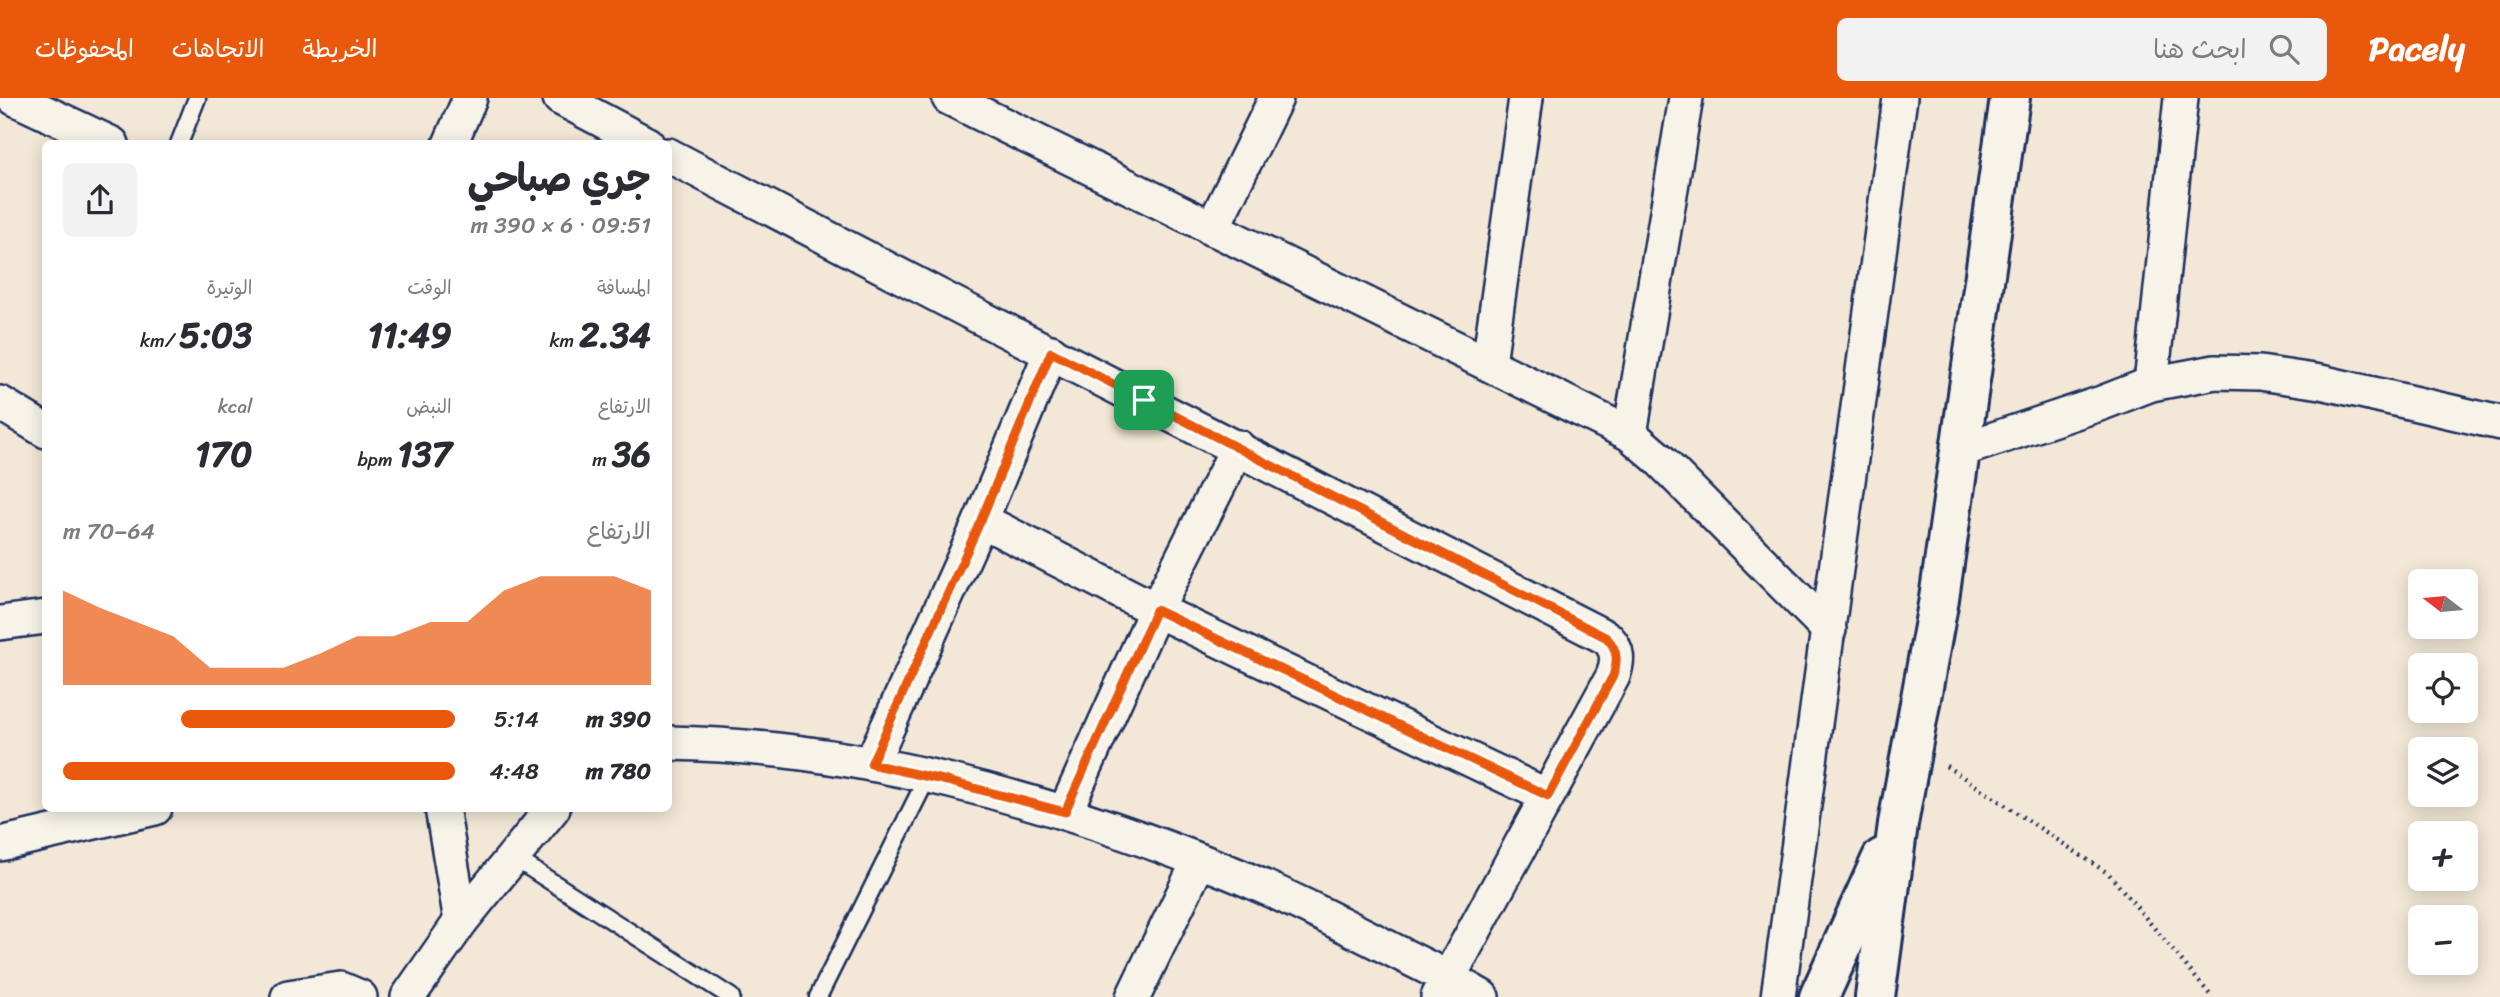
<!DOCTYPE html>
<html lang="ar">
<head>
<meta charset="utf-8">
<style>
	:root { --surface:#fff; --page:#f2f2f3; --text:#2b2b33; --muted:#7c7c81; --accent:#ea580c }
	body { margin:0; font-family:Sriracha,"Playpen Sans Arabic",sans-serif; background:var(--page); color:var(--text); direction:rtl; height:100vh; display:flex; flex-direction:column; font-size:26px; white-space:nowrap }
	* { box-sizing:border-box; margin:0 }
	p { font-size:23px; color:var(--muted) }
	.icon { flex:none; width:38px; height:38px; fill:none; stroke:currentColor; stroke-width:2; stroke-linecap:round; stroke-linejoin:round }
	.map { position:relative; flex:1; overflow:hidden; direction:ltr }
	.panel { position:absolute; left:42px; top:42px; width:630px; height:672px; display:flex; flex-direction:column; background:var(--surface); border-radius:10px; box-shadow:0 4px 18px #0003; direction:rtl }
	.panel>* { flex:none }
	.needle { width:46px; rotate:286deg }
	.buttons { position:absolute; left:2408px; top:471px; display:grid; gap:14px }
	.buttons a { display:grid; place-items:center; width:70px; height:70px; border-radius:10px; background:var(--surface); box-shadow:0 4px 18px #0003; font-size:35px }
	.pin { position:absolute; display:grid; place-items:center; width:60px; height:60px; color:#fff; margin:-30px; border-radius:14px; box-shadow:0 4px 10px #0006 }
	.round { display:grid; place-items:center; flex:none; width:74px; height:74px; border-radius:10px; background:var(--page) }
	.overview { display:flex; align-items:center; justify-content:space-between; height:119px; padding:0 21px }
	h1 { font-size:38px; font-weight:700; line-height:52px }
	.stats { display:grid; grid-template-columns:repeat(3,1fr); gap:10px; height:119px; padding:7px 21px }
	.stats div { display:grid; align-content:center }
	.stats b { font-size:35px; font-weight:700 }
	.stats small { font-size:19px; font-weight:400 }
	.stats p { font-size:19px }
	.chart { height:196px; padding:14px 21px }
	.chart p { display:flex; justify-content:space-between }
	.chart svg { width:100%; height:126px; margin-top:7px; fill:var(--accent); opacity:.7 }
	ul { padding:0 21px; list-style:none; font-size:23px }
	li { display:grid; grid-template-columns:112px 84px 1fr; align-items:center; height:52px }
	li i { height:18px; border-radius:9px; background:var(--accent) }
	header { display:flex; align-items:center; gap:42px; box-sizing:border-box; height:98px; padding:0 35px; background:var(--accent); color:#fff }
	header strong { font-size:33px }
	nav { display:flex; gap:38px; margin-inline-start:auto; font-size:24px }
	.search { width:490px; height:63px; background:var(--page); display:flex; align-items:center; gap:18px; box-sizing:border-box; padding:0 24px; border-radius:10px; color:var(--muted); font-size:26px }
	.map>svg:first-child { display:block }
</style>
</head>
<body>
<header>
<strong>Pacely</strong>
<div class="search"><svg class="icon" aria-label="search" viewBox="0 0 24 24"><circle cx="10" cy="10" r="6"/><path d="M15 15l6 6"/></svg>ابحث هنا</div>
<nav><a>الخريطة</a><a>الاتجاهات</a><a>المحفوظات</a></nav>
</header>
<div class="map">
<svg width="2500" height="899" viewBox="0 0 2500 899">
	<rect width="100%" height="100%" fill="#f3e8d7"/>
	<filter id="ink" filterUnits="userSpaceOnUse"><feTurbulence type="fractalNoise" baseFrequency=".0143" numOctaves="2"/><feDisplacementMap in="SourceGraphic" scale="14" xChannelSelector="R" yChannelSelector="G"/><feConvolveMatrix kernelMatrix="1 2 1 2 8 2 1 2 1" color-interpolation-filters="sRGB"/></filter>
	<g filter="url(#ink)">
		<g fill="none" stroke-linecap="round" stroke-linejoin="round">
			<g stroke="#1b2f5e" stroke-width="21">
				<g id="service">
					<path d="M 179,46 L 197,0"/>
					<path d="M 513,759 L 731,899"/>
					<path d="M 818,899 L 928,678"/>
				</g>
			</g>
			<g stroke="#1b2f5e" stroke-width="38">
				<g id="minor">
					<path d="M 14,0 L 112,46"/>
					<path d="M 560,0 L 647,46"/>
					<path d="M 949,0 L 1630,336 L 1658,360 L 1829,532"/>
					<path d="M 450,46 L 470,0"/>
					<path d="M 668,57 L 968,213 L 1607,540 C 1619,552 1618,563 1613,578 L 1438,899"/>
					<path d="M 1212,131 L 1276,0"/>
					<path d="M 1489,265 L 1526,0"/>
					<path d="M 2151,286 L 2181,0"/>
					<path d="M 0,305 L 46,333"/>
					<path d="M 1630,336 L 1686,0"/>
					<path d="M 1961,352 L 2102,305 L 2151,286 L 2215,274 L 2260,275 L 2321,284 L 2500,325"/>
					<path d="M 981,422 L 1156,512 L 1547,698"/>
					<path d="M 0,525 L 46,519"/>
					<path d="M 668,645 C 860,648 1048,702 1224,772 C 1301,803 1375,844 1449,880 L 1482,899"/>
					<path d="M 871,666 L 981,422 L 1051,254"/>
					<path d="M 442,710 L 461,823"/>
					<path d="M 1065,714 L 1156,512 L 1238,349"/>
					<path d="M 0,746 L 155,710"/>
					<path d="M 288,899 L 341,891 L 360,899"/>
					<path d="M 408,899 L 461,823 L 553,710"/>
					<path d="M 1133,899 L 1199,763"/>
					<path d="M 1778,899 L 1900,0"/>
				</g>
			</g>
			<g stroke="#1b2f5e" stroke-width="44">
				<g id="primary">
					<path d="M 1819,899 L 1882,760"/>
					<path d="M 1875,899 L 1898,726 L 1939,501 L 2010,0"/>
				</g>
			</g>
			<path stroke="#1b2f5e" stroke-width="4.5" stroke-dasharray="2 5" stroke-linecap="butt" d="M 1946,668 L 2109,776 L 2212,899"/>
			<use href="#service" stroke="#f7f3e8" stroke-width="16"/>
			<use href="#minor" stroke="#f7f3e8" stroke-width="33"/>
			<use href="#primary" stroke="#f7f3e8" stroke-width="38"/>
		</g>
	</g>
	<g fill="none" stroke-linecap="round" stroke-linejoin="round" filter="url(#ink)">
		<g stroke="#fff" stroke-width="14">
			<path id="route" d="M 1051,254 L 1607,540 C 1618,552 1618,563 1613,578 L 1548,698 L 1156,512 L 1065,714 L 947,683 L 871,666 L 981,422 Z"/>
		</g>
		<use href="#route" stroke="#ea580c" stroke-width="9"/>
	</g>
</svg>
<div class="buttons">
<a><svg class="needle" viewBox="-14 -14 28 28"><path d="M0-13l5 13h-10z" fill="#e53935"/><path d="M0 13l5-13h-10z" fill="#7c7c81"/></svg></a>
<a><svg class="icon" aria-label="locate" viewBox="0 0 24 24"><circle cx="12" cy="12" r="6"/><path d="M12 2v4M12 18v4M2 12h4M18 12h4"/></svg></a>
<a><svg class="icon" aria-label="layers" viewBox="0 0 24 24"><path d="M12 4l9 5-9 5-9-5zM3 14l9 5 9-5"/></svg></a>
<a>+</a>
<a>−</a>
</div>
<div class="pin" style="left:1144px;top:302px;background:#1e9e55"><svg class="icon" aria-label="arrive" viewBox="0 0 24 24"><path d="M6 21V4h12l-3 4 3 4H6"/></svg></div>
<section class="panel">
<div class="overview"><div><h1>جري صباحي</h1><p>09:51 · 6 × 390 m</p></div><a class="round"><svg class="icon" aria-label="share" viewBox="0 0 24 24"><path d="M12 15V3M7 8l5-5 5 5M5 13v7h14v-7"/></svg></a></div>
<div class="stats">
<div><p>المسافة</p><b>2.34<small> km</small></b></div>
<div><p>الوقت</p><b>11:49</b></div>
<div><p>الوتيرة</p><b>5:03<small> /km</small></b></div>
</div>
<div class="stats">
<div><p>الارتفاع</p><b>36<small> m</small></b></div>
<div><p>النبض</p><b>137<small> bpm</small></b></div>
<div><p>kcal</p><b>170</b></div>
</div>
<div class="chart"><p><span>الارتفاع</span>64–70 m</p>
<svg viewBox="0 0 160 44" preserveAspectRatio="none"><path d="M0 44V11L10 17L20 22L30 27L40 38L50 38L60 38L70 33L80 27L90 27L100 22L110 22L120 11L130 6L140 6L150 6L160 11V44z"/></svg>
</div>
<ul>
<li><b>390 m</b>5:14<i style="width:70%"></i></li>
<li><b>780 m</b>4:48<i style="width:100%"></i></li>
</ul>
</section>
</div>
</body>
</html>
